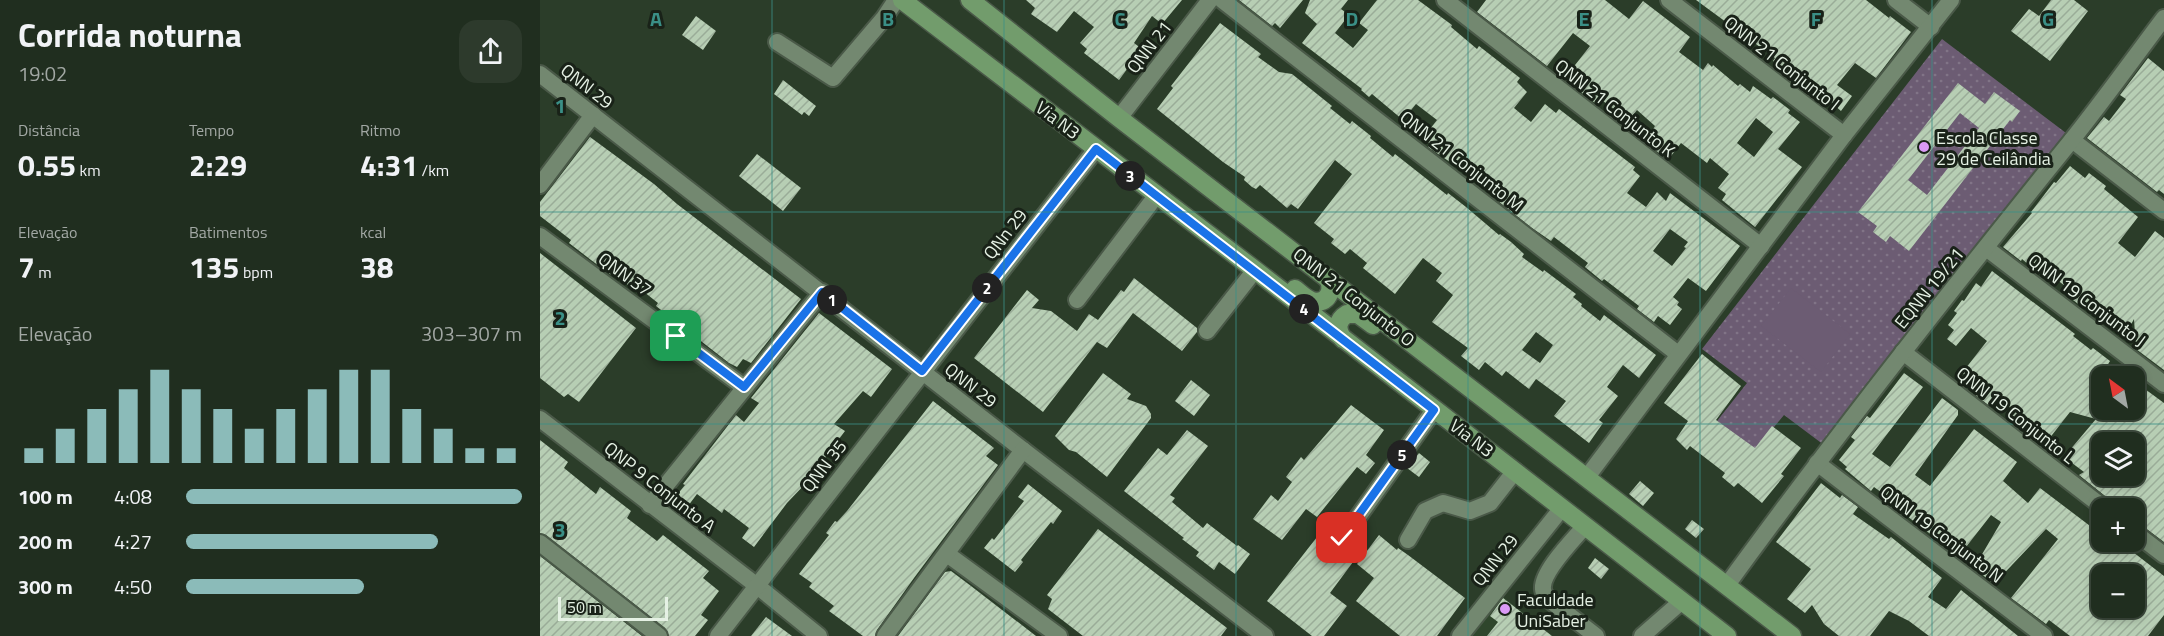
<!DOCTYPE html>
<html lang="pt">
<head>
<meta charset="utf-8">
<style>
	:root { --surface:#202e1f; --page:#2d3a2c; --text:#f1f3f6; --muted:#a2a8a4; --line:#3d4a3d; --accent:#8bbbb9 }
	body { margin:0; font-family:"Titillium Web",sans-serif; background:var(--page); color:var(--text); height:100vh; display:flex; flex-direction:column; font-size:22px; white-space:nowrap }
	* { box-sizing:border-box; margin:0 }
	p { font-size:20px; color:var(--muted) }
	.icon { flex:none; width:33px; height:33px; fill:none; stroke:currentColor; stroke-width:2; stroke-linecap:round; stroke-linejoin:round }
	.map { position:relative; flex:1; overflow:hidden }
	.details { display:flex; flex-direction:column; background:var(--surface); width:540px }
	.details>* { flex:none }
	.needle { width:39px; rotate:328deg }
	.buttons { position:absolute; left:1551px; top:366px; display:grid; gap:12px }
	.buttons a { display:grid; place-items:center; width:54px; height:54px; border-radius:12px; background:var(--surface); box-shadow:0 3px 9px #0003,0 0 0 2px var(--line); font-size:30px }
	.scale { position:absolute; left:18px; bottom:15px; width:110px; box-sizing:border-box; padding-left:6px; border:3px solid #e5f1e4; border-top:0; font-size:16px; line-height:21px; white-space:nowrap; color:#e5f1e4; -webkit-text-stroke:4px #192218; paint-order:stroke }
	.pin { position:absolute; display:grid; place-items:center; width:51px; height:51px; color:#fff; margin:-26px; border-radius:12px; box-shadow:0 3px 9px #0006 }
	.km { position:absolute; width:30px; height:30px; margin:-15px; border-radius:50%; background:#222; color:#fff; font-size:16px; line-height:30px; text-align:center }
	.round { display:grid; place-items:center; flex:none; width:63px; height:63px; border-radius:18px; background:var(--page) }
	.summary { display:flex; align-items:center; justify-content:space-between; height:102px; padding:0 18px }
	h1 { font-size:33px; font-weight:700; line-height:45px }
	.stats { display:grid; grid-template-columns:repeat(3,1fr); gap:9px; height:102px; padding:6px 18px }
	.stats div { display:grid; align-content:center }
	.stats b { font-size:30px; font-weight:700 }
	.stats small { font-size:16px; font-weight:400 }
	.stats p { font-size:16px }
	.chart { height:168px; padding:12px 18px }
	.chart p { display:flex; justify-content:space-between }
	.chart svg { width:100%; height:108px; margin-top:6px; stroke:var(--accent); stroke-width:6 }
	ul { padding:0 18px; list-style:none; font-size:20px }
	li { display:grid; grid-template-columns:96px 72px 1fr; align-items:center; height:45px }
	li i { height:15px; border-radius:8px; background:var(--accent) }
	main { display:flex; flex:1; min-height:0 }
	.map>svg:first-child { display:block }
</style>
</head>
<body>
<main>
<section class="details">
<div class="summary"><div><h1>Corrida noturna</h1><p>19:02</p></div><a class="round"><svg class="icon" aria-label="share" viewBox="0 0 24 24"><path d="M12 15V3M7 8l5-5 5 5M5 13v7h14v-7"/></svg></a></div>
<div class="stats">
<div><p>Distância</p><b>0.55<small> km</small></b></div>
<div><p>Tempo</p><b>2:29</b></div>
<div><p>Ritmo</p><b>4:31<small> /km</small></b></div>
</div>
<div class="stats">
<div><p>Elevação</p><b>7<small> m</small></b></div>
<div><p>Batimentos</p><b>135<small> bpm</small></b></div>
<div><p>kcal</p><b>38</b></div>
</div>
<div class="chart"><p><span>Elevação</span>303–307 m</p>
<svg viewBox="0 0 160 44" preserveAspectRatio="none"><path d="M5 44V38M15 44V30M25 44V22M35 44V14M45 44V6M55 44V14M65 44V22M75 44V30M85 44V22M95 44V14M105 44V6M115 44V6M125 44V22M135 44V30M145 44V38M155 44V38"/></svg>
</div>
<ul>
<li><b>100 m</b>4:08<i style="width:100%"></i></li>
<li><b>200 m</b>4:27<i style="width:75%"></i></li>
<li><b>300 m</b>4:50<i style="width:53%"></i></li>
</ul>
</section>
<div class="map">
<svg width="1624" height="636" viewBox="0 0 1624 636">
	<defs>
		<pattern id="grass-dots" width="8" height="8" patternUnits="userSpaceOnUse" patternTransform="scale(1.5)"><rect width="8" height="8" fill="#6c5c73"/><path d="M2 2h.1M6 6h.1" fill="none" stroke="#817487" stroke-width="1.8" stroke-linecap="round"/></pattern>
		<pattern id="building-hatch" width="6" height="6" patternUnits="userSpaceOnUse" patternTransform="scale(1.5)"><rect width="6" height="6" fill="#b7ceb4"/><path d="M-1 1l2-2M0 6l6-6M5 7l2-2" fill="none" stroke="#9aac98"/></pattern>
	</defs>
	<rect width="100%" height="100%" fill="#2b3d29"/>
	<path fill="#2f462c" d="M 962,596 L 1013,636 L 931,636 Z"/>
	<path fill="url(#grass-dots)" d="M 1402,39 L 1526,133 L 1284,445 L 1244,415 L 1215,450 L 1177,421 L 1207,383 L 1162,349 Z"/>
	<path fill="#6c5c73" d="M 1251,288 L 1310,334 L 1281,372 L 1221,326 Z"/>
	<g fill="url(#building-hatch)" fill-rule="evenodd">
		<path d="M 486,0 L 642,0 L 622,24 L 612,16 L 594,43 L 602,49 L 579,80 L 544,53 L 547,49 L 540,43 L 554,27 L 534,11 L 517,32 L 491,14 L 495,8 Z"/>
		<path d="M 699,0 L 763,0 L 740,28 L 735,23 L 732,26 Z"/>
		<path d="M 770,0 L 808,0 L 801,9 L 809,15 L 795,33 L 813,48 L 828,30 L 819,23 L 837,0 L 878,0 L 912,25 L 911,27 L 937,49 L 939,46 L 980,78 L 977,82 L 987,92 L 974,108 L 991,122 L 1005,104 L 1016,113 L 1019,109 L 1095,167 L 1093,170 L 1100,176 L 1087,193 L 1106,207 L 1117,192 L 1126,201 L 1130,193 L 1200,246 L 1166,291 L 1148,278 L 1133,297 L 1139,302 L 1137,305 L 1142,309 L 1130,325 L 1118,316 L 1114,322 L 1097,309 L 1099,306 L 1064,279 L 1062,281 L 1045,267 L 1048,263 L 1014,237 L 1011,241 L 992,228 L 958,201 L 962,197 L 936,176 L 935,177 L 930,174 L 929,175 L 888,147 L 890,144 L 883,138 L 897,120 L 876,104 L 863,120 L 832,94 L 829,97 L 821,90 L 822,89 L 762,43 L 777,24 L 765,13 ZM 1130,229 L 1148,242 L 1144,247 L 1146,248 L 1132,266 L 1113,251 Z"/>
		<path d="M 946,0 L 1065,0 L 1089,19 L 1103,1 L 1150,37 L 1139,52 L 1163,70 L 1168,63 L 1172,67 L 1173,65 L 1198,86 L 1200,84 L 1210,92 L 1213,86 L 1231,99 L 1233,97 L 1250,110 L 1248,113 L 1260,122 L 1238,149 L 1262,167 L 1215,227 L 1182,200 L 1186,194 L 1178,188 L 1189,174 L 1170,158 L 1167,163 L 1141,143 L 1128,160 L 1111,147 L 1115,141 L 1109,136 L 1115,126 L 1097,110 L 1084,126 L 1076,120 L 1078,112 L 1063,101 L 1059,106 L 1024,79 L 1050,46 L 1033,33 L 1007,66 L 937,12 ZM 1216,118 L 1233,132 L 1214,157 L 1197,143 Z"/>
		<path d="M 1156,0 L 1326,0 L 1349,18 L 1350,16 L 1371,32 L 1336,78 L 1315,63 L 1297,85 L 1312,96 L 1301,111 L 1270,84 L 1267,88 L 1233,61 L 1235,58 Z"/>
		<path d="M 1511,0 L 1534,0 L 1548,11 L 1510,61 L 1471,31 L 1489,9 L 1499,16 Z"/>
		<path d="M 156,16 L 176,31 L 163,50 L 142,35 Z"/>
		<path d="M 680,23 L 721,54 L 718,57 L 739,72 L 752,74 L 792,106 L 790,108 L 810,124 L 812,121 L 831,136 L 830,138 L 853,157 L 855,154 L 907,195 L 908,193 L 926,207 L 959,235 L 960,234 L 971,242 L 984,254 L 982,257 L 1003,272 L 1004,270 L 1036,294 L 1033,297 L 1042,304 L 1041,306 L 1060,321 L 1064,315 L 1116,355 L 1099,378 L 1083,365 L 1067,387 L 1078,396 L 1059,420 L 1063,423 L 1049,443 L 1014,416 L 1026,401 L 996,379 L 989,389 L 966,371 L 962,376 L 945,362 L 939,370 L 921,356 L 928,348 L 892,322 L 913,295 L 896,281 L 902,273 L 883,258 L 855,294 L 823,268 L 827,263 L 810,249 L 805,254 L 791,243 L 794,239 L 774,223 L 812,174 L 795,160 L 758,209 L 751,204 L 747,208 L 720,185 L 716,189 L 712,187 L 704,180 L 705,177 L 683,162 L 617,109 L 633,88 L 631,86 ZM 996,332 L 1013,345 L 1000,363 L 982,350 Z"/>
		<path d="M 1608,58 L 1624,71 L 1624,194 L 1619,190 L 1617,192 L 1547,138 L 1564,117 L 1569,121 L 1586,99 L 1580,95 Z"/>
		<path d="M 243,80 L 276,106 L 269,116 L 264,112 L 262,115 L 234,94 Z"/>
		<path d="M 1418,83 L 1445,104 L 1454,92 L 1480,111 L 1472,122 L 1470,120 L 1369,251 L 1350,236 L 1346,242 L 1333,232 L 1337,226 L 1318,212 ZM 1420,113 L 1439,128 L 1387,195 L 1368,180 Z"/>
		<path d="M 50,137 L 114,184 L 137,204 L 261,299 L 211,363 L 203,359 L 197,367 L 189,363 L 116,306 L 118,303 L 94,284 L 92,288 L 79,278 L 78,280 L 51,260 L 29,243 L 31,240 L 0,216 L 0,202 Z"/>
		<path d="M 217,154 L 261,188 L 243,211 L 199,176 Z"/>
		<path d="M 1530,166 L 1545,178 L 1549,173 L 1566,186 L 1564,189 L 1598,217 L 1578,243 L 1595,257 L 1615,231 L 1624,238 L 1624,370 L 1596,349 L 1594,319 L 1586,334 L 1563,317 L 1558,319 L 1533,300 L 1537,295 L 1508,273 L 1504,278 L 1482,259 L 1481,261 L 1463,247 L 1492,213 L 1491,212 L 1514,182 L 1516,183 Z"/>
		<path d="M 0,253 L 96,328 L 39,402 L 28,394 L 24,397 L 0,378 Z"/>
		<path d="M 1452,271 L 1535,334 L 1533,336 L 1551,350 L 1553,348 L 1570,361 L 1567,366 L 1581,376 L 1562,376 L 1562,410 L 1576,410 L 1584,415 L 1588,410 L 1594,410 L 1594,381 L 1624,403 L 1624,542 L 1600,524 L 1594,522 L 1594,508 L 1574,508 L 1570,500 L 1539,475 L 1544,472 L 1524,457 L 1556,419 L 1530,412 L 1505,444 L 1471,417 L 1476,412 L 1458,399 L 1451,407 L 1434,394 L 1435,392 L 1428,386 L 1433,381 L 1422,373 L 1447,341 L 1431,328 L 1416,346 L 1407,339 L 1414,330 L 1408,325 L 1417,313 L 1414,311 L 1422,300 L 1424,301 L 1436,283 L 1441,287 ZM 1562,442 L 1594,442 L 1594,476 L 1562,476 Z"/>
		<path d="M 594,278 L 657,328 L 657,332 L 642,351 L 593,313 L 567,348 L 557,342 L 503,412 L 434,358 L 487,290 L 499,300 L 492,308 L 511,311 L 537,331 L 549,314 L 558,320 L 581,290 L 584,292 Z"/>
		<path d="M 279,313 L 352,369 L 331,397 L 323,391 L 294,424 L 305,431 L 268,481 L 247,503 L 214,547 L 202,538 L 209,528 L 184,509 L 182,513 L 157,494 L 148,506 L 136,496 L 145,485 L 143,484 L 196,415 L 204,422 L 219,403 L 211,398 Z"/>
		<path d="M 1162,354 L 1201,386 L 1176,420 L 1215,448 L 1232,426 L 1261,448 L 1241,474 L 1244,476 L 1222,503 L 1198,483 L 1194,487 L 1182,477 L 1185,473 L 1150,446 L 1147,450 L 1136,439 L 1148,421 L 1124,403 Z"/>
		<path d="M 563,373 L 591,394 L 587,399 L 606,406 L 611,414 L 611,418 L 567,477 L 536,452 L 529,450 L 515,436 Z"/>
		<path d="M 1364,373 L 1383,387 L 1332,454 L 1350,467 L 1402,398 L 1418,410 L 1418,415 L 1375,475 L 1390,486 L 1434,429 L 1477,462 L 1463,481 L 1488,503 L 1500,488 L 1562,535 L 1562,542 L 1580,542 L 1624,576 L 1624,615 L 1608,636 L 1530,636 L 1509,620 L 1506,624 L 1471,598 L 1518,539 L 1506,529 L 1454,584 L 1434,568 L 1461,522 L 1451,515 L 1419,556 L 1350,503 L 1345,495 L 1334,487 L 1331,491 L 1305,469 L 1307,467 L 1299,460 L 1315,440 L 1311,437 L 1327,416 L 1330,418 ZM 1562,574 L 1594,574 L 1594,608 L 1553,608 L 1562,595 Z"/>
		<path d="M 651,380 L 670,395 L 654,416 L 635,401 Z"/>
		<path d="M 393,401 L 454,448 L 446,456 L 458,465 L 374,578 L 337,630 L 335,636 L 323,636 L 289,611 L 294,606 L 269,587 L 272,583 L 259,574 L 289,535 L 286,533 L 295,521 L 297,522 L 307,511 Z"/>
		<path d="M 811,405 L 844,430 L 826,455 L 835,463 L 826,474 L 817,467 L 777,517 L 766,509 L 742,540 L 713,519 L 731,495 L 738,501 L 752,482 L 746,477 L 761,457 L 764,460 Z"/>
		<path d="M 647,430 L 668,446 L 630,495 L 635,498 L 632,502 L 663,528 L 667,523 L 697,546 L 698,545 L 710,554 L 695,574 L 679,562 L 674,570 L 656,556 L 659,552 L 642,539 L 644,538 L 584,491 L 618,448 L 627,455 Z"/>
		<path d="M 0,440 L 28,462 L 24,468 L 56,494 L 60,487 L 91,511 L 87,518 L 117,541 L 123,535 L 169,571 L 163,578 L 179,591 L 161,615 L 168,620 L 155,636 L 129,636 L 125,628 L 6,535 L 0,533 Z"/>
		<path d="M 879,453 L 890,462 L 879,477 L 867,468 Z"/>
		<path d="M 1100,481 L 1114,493 L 1103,506 L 1089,494 Z"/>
		<path d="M 1281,483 L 1300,498 L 1302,495 L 1318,507 L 1313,514 L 1349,539 L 1351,537 L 1402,578 L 1388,597 L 1406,609 L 1421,590 L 1478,636 L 1389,636 L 1369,621 L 1349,611 L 1330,636 L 1299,636 L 1284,624 L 1272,605 L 1265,613 L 1247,599 L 1271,569 L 1236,542 Z"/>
		<path d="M 488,484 L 522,511 L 513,524 L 511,522 L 481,560 L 483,562 L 475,572 L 444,548 L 452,538 L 454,540 L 484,501 L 478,497 Z"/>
		<path d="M 1152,520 L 1164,529 L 1156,538 L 1145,529 Z"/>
		<path d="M 784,528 L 793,535 L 793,542 L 796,546 L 803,548 L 809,546 L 819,554 L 790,593 L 807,606 L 784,636 L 772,636 L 727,601 Z"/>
		<path d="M 558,529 L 687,628 L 681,636 L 543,636 L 508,609 L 512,599 L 507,595 Z"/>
		<path d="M 839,535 L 857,550 L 858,548 L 868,555 L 925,598 L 897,636 L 860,636 L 816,601 L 834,578 L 817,564 Z"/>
		<path d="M 0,556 L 102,636 L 0,636 Z"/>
		<path d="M 1055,558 L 1069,569 L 1061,579 L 1048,568 Z"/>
		<path d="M 411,571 L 431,586 L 496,636 L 358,636 L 405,572 Z"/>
		<path d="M 963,598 L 1012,636 L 947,636 L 958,622 L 950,616 Z"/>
		<path d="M 226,617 L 252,636 L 211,636 Z"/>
	</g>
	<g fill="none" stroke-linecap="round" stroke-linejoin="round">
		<g stroke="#4a5948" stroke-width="20">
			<g id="minor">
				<path d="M 682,0 L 1138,354"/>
				<path d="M 905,0 L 1221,246"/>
				<path d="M 1129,0 L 1304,135"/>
				<path d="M 1356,0 L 1391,27"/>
				<path d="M 237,42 L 293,78 L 344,18 L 356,0"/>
				<path d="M 0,74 L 483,450 L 725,636"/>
				<path d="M 579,118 L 670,0"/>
				<path d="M 1532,140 L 1624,211"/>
				<path d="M 0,185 L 53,115"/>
				<path d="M 0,236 L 204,387"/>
				<path d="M 1446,248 L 1624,384"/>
				<path d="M 537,300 L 616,196"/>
				<path d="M 667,331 L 715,270"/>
				<path d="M 1363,352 L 1564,508"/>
				<path d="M 0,419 L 216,585 L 279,636"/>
				<path d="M 1277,463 L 1504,636"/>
				<path d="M 1047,477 L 1304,135 L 1411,0"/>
				<path d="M 110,505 L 282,292"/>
				<path d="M 1045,526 C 1034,539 1001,572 1003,589 C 1003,592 1005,595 1007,598 L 1056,636"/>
				<path d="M 1594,532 L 1624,555"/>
				<path d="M 803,538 L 894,410"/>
				<path d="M 868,540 L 885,511 L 903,503 L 930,511 L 950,503 L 975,471"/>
				<path d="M 0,543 L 119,636"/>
				<path d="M 407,554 L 519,636"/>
				<path d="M 1187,585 C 1297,434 1413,287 1531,141 C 1563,101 1593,59 1624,18"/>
				<path d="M 178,636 L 556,149"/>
				<path d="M 345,636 L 483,450"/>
				<path d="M 920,636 L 1022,508"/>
				<path d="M 1102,636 L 1142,601"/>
			</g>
		</g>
		<g stroke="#4a5948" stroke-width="21">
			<g id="major">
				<path d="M 362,0 L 715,270 L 1187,636"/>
				<path d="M 430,0 L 579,118 L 1252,636"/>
				<path d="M 755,289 C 760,293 766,299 772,301 C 788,306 795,288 787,277"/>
				<path d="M 803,339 C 796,329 797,320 807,314 L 818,314 L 833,325"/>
			</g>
		</g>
		<use href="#minor" stroke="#738870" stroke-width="16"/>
		<use href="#major" stroke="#729c6c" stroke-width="18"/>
	</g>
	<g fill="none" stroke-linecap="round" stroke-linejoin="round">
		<g stroke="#fff" stroke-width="12">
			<path id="route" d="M 136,336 L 204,387 L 282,292 L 382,371 L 556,149 L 894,410 L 802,538"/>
		</g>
		<use href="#route" stroke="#1a73e8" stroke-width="8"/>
	</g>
	<path fill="none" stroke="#3a8f86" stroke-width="1.5" stroke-opacity="0.55" d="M 232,0 L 232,636M 464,0 L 464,636M 696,0 L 696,636M 928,0 L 928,636M 1160,0 L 1160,636M 1392,0 L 1392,636M 0,212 L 1624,212M 0,424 L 1624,424"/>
	<g fill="#da9af6" stroke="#192218" stroke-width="2">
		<circle cx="1384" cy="147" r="6"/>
		<circle cx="965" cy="609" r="6"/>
	</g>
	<g text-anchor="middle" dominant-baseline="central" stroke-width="6" stroke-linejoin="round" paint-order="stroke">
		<g font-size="18" fill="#e5f1e4" stroke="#192218">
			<text transform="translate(609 47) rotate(-52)">QNN 21</text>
			<text transform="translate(1242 63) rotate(38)">QNN 21 Conjunto I</text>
			<text transform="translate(47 86) rotate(38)">QNN 29</text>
			<text transform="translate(1075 108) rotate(38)">QNN 21 Conjunto K</text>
			<text transform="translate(518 120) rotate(37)">Via N3</text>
			<text transform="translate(922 161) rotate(38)">QNN 21 Conjunto M</text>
			<text transform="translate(465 234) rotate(-52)">QNn 29</text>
			<text transform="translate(85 274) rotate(36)">QNN 37</text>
			<text transform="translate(1389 288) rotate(-51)">EQNN 19/21</text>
			<text transform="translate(814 297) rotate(38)">QNN 21 Conjunto O</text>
			<text transform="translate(1547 300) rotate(37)">QNN 19 Conjunto J</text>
			<text transform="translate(431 385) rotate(38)">QNN 29</text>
			<text transform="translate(1476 415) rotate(38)">QNN 19 Conjunto L</text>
			<text transform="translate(932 438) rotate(37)">Via N3</text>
			<text transform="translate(284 466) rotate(-52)">QNN 35</text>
			<text transform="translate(120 487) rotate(38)">QNP 9 Conjunto A</text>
			<text transform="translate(1402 534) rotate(37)">QNN 19 Conjunto N</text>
			<text transform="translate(955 560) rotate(-51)">QNN 29</text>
		</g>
		<g font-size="18" fill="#e5f1e4" stroke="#192218" text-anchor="start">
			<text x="1396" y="137">Escola Classe<tspan x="1396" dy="21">29 de Ceilândia</tspan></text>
			<text x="977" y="599">Faculdade<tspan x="977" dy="21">UniSaber</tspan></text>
		</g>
	</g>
	<g font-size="20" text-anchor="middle" font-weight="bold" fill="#3a8f86" stroke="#192218" stroke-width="6" stroke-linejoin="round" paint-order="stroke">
		<text x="116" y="26">A</text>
		<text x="348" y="26">B</text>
		<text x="580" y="26">C</text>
		<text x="812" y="26">D</text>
		<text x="1044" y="26">E</text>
		<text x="1276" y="26">F</text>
		<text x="1508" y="26">G</text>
		<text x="20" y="113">1</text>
		<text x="20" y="325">2</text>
		<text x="20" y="537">3</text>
	</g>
</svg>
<div class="buttons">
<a><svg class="needle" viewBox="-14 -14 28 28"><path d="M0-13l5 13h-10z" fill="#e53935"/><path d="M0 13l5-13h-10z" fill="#a2a8a4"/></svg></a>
<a><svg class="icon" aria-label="layers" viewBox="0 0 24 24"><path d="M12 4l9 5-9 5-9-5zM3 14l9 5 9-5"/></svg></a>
<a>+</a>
<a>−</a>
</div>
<div class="scale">50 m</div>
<div class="pin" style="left:136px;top:336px;background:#1e9e55"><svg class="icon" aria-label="arrive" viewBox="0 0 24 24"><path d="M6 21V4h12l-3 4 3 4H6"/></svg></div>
<div class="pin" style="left:802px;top:538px;background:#d93025"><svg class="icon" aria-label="check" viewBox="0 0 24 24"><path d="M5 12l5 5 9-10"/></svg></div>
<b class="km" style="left:292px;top:300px">1</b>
<b class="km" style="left:447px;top:288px">2</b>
<b class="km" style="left:590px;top:176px">3</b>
<b class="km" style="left:764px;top:309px">4</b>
<b class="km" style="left:862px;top:455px">5</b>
</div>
</main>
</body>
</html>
